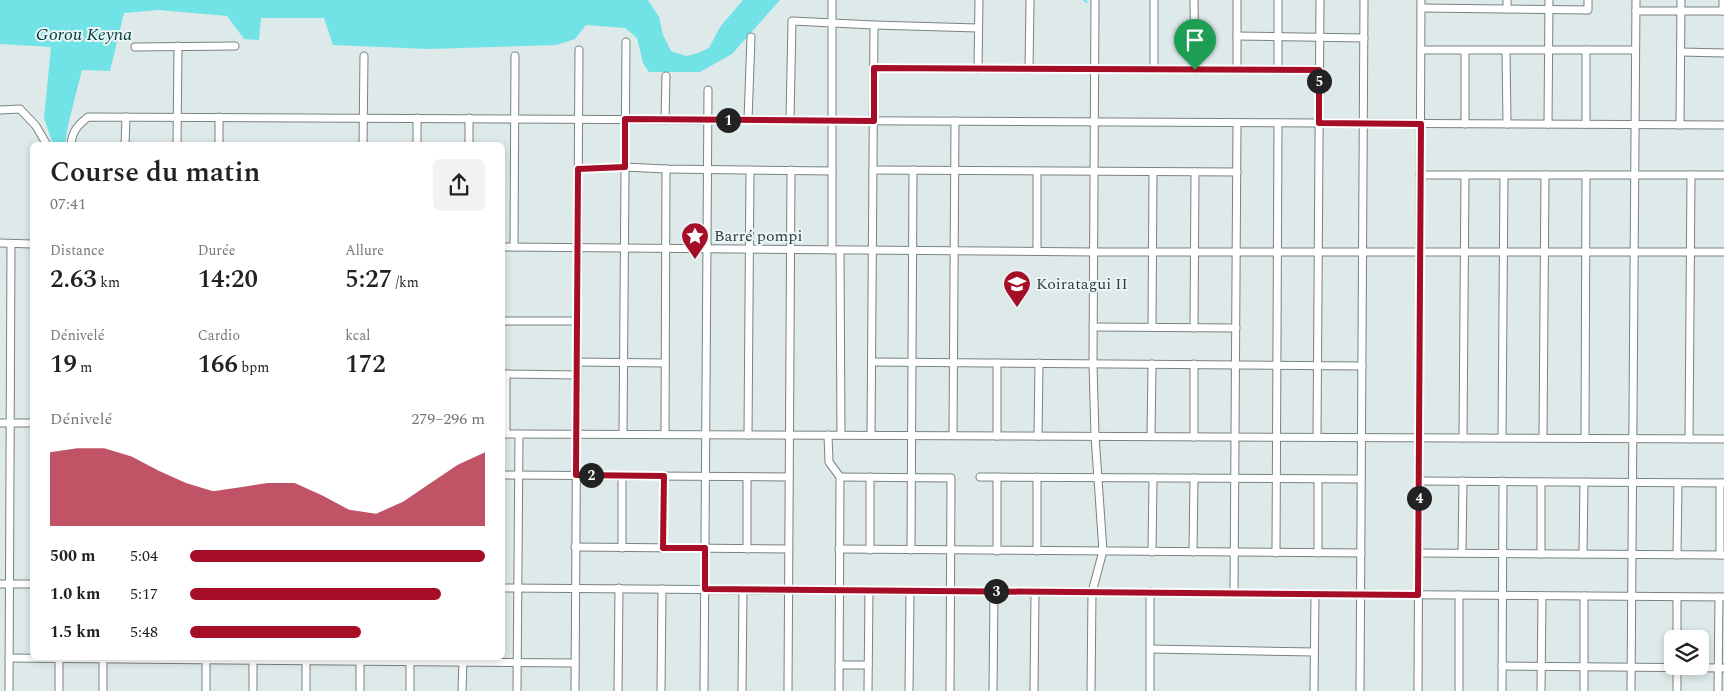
<!DOCTYPE html>
<html lang="fr">
<head>
<meta charset="utf-8">
<style>
	:root { --surface:#fff; --page:#f2f2f2; --text:#222; --muted:#767676; --accent:#a60d26 }
	body { margin:0; font-family:Spectral,serif; background:var(--page); color:var(--text); height:100vh; display:flex; flex-direction:column; font-size:19px; white-space:nowrap }
	* { box-sizing:border-box; margin:0 }
	p { font-size:16px; color:var(--muted) }
	.icon { flex:none; width:28px; height:28px; fill:none; stroke:currentColor; stroke-width:2; stroke-linecap:round; stroke-linejoin:round }
	.map { position:relative; flex:1; overflow:hidden }
	.details { position:absolute; left:30px; top:142px; width:475px; height:518px; display:flex; flex-direction:column; background:var(--surface); border-radius:8px; box-shadow:0 2px 8px #0003 }
	.details>* { flex:none }
	.controls { position:absolute; left:1664px; top:630px; display:grid; gap:10px }
	.controls a { display:grid; place-items:center; width:45px; height:45px; border-radius:8px; background:var(--surface); box-shadow:0 2px 8px #0003; font-size:25px }
	.pin { position:absolute; display:grid; place-items:center; width:42px; height:42px; color:#fff; margin:-51px -21px; border-radius:50% 50% 50% 0; rotate:-45deg; box-shadow:0 0 5px #0007 }
	.pin .icon { rotate:45deg }
	.km { position:absolute; width:25px; height:25px; margin:-12px; border-radius:50%; background:#222; color:#fff; font-size:14px; line-height:25px; text-align:center }
	.round { display:grid; place-items:center; flex:none; width:52px; height:52px; border-radius:8px; background:var(--page) }
	.headline { display:flex; align-items:center; justify-content:space-between; height:85px; padding:0 20px }
	h1 { font-size:28px; font-weight:600; line-height:38px }
	.figures { display:grid; grid-template-columns:repeat(3,1fr); gap:8px; height:85px; padding:5px 20px }
	.figures div { display:grid; align-content:center }
	.figures b { font-size:25px; font-weight:600 }
	.figures small { font-size:14px; font-weight:400 }
	.figures p { font-size:14px }
	.chart { height:140px; padding:10px 20px }
	.chart p { display:flex; justify-content:space-between }
	.chart svg { width:100%; height:90px; margin-top:5px; fill:var(--accent); opacity:.7 }
	ul { padding:0 20px; list-style:none; font-size:16px }
	li { display:grid; grid-template-columns:80px 60px 1fr; align-items:center; height:38px }
	li i { height:12px; border-radius:6px; background:var(--accent) }
	.map>svg:first-child { display:block }
</style>
</head>
<body>
<div class="map">
<svg width="1724" height="691" viewBox="0 0 1724 691">
	<rect width="100%" height="100%" fill="#dee9e9"/>
	<path fill="#71e3e7" d="M 0,0 L 648,0 L 659,17 L 663,35 L 671,51 L 686,56 L 698,53 L 709,48 L 720,27 L 743,0 L 780,0 L 732,54 L 700,72 L 649,72 L 643,63 L 637,38 L 625,28 L 586,25 L 575,39 L 556,45 L 429,49 L 333,45 L 324,18 L 261,18 L 259,40 L 244,39 L 227,16 L 159,10 L 124,13 L 110,71 L 82,70 L 68,125 L 65,145 L 53,144 L 44,118 L 51,47 L 0,44 Z"/>
	<g fill="none" stroke-linecap="round" stroke-linejoin="round">
		<path stroke="#71e3e7" stroke-width="2" d="M 1084,0 L 1087,2"/>
		<g stroke="#798383" stroke-width="9">
			<g id="minor">
				<path d="M 1154,0 L 1154,69"/>
				<path d="M 1194,0 L 1195,70"/>
				<path d="M 1421,8 L 1588,10 L 1588,0"/>
				<path d="M 1507,9 L 1507,0"/>
				<path d="M 1636,11 L 1724,11"/>
				<path d="M 1723,11 L 1723,0"/>
				<path d="M 1237,36 L 1364,38"/>
				<path d="M 135,47 L 235,46"/>
				<path d="M 1421,50 L 1635,50"/>
				<path d="M 1506,51 L 1507,124"/>
				<path d="M 1681,52 L 1724,53"/>
				<path d="M 874,68 L 1319,70"/>
				<path d="M 978,69 L 979,0"/>
				<path d="M 1029,69 L 1030,1"/>
				<path d="M 1237,70 L 1237,0"/>
				<path d="M 1278,70 L 1278,0"/>
				<path d="M 0,110 L 20,109 L 36,126 L 47,145"/>
				<path d="M 665,120 L 666,76"/>
				<path d="M 748,120 L 751,37"/>
				<path d="M 790,120 L 792,21 L 874,25 L 978,28"/>
				<path d="M 1465,124 L 1465,51"/>
				<path d="M 1548,124 L 1549,0"/>
				<path d="M 1586,124 L 1586,50"/>
				<path d="M 1680,125 L 1681,0"/>
				<path d="M 71,145 C 72,131 78,125 88,117 L 1724,125"/>
				<path d="M 125,145 L 126,117"/>
				<path d="M 177,145 L 178,46"/>
				<path d="M 219,145 L 219,117"/>
				<path d="M 363,145 L 364,56"/>
				<path d="M 417,145 L 417,118"/>
				<path d="M 469,145 L 469,118"/>
				<path d="M 578,169 L 625,167 L 666,169 L 832,171"/>
				<path d="M 873,170 L 1237,172"/>
				<path d="M 1037,171 L 1037,251"/>
				<path d="M 1420,175 L 1724,175"/>
				<path d="M 0,243 L 32,244"/>
				<path d="M 502,247 L 1094,252 L 1724,252"/>
				<path d="M 514,247 L 515,56"/>
				<path d="M 832,250 L 832,0"/>
				<path d="M 840,250 L 841,435"/>
				<path d="M 502,321 L 577,321"/>
				<path d="M 1093,327 L 1236,328"/>
				<path d="M 1152,327 L 1153,172"/>
				<path d="M 1194,328 L 1195,172"/>
				<path d="M 577,362 L 665,363"/>
				<path d="M 872,362 L 1362,366"/>
				<path d="M 502,374 L 577,375"/>
				<path d="M 0,423 L 32,423"/>
				<path d="M 502,434 L 1724,439"/>
				<path d="M 506,434 L 506,374"/>
				<path d="M 623,434 L 626,42"/>
				<path d="M 665,434 L 666,169"/>
				<path d="M 748,435 L 750,170"/>
				<path d="M 828,435 L 829,462 L 840,477 L 839,691"/>
				<path d="M 871,435 L 874,25"/>
				<path d="M 953,435 L 955,121"/>
				<path d="M 997,436 L 997,363"/>
				<path d="M 1038,436 L 1039,363"/>
				<path d="M 1151,436 L 1152,364"/>
				<path d="M 1194,437 L 1194,364"/>
				<path d="M 1317,437 L 1320,0"/>
				<path d="M 1463,438 L 1465,175"/>
				<path d="M 1502,438 L 1504,175"/>
				<path d="M 1543,438 L 1545,175"/>
				<path d="M 1585,438 L 1586,175"/>
				<path d="M 1689,439 L 1691,175"/>
				<path d="M 502,475 L 789,477"/>
				<path d="M 840,477 L 951,478 L 950,691"/>
				<path d="M 980,477 L 1361,479"/>
				<path d="M 1419,481 L 1724,483"/>
				<path d="M 575,547 L 788,549"/>
				<path d="M 622,548 L 622,476"/>
				<path d="M 663,548 L 664,476"/>
				<path d="M 747,549 L 747,477"/>
				<path d="M 839,549 L 1361,553"/>
				<path d="M 870,550 L 870,477"/>
				<path d="M 911,550 L 913,170"/>
				<path d="M 997,551 L 997,477"/>
				<path d="M 1037,551 L 1037,477"/>
				<path d="M 1152,552 L 1153,478"/>
				<path d="M 1193,552 L 1194,478"/>
				<path d="M 1276,553 L 1278,123"/>
				<path d="M 1318,553 L 1318,479"/>
				<path d="M 1419,553 L 1724,555"/>
				<path d="M 1462,553 L 1463,481"/>
				<path d="M 1541,554 L 1541,482"/>
				<path d="M 1583,554 L 1584,482"/>
				<path d="M 1677,555 L 1678,483"/>
				<path d="M 1720,555 L 1720,483"/>
				<path d="M 0,584 L 32,584"/>
				<path d="M 502,588 L 1724,597"/>
				<path d="M 1234,593 L 1237,123"/>
				<path d="M 1677,639 L 1677,597"/>
				<path d="M 1151,649 L 1314,652"/>
				<path d="M 9,658 L 575,663"/>
				<path d="M 839,665 L 868,665"/>
				<path d="M 1502,666 L 1724,668"/>
				<path d="M 9,691 L 11,244"/>
				<path d="M 59,691 L 59,658"/>
				<path d="M 103,691 L 103,658"/>
				<path d="M 206,691 L 206,658"/>
				<path d="M 253,691 L 253,660"/>
				<path d="M 306,691 L 306,658"/>
				<path d="M 360,691 L 360,658"/>
				<path d="M 410,691 L 410,659"/>
				<path d="M 462,691 L 463,659"/>
				<path d="M 517,691 L 519,434"/>
				<path d="M 575,691 L 579,50"/>
				<path d="M 618,691 L 619,588"/>
				<path d="M 661,691 L 662,589"/>
				<path d="M 704,691 L 708,90"/>
				<path d="M 742,691 L 743,589"/>
				<path d="M 788,691 L 791,170"/>
				<path d="M 868,691 L 869,590"/>
				<path d="M 909,691 L 910,591"/>
				<path d="M 993,691 L 994,591"/>
				<path d="M 1034,691 L 1035,592"/>
				<path d="M 1091,691 L 1092,592 L 1103,551 L 1095,436 L 1093,364 L 1095,0"/>
				<path d="M 1150,691 L 1150,592"/>
				<path d="M 1314,691 L 1315,594"/>
				<path d="M 1360,691 L 1364,0"/>
				<path d="M 1418,691 L 1421,0"/>
				<path d="M 1459,691 L 1459,595"/>
				<path d="M 1502,691 L 1503,481"/>
				<path d="M 1541,691 L 1542,596"/>
				<path d="M 1584,691 L 1584,596"/>
				<path d="M 1631,691 L 1636,0"/>
				<path d="M 1677,691 L 1677,666"/>
				<path d="M 1718,691 L 1719,597"/>
			</g>
		</g>
		<use href="#minor" stroke="#fff" stroke-width="7"/>
	</g>
	<g fill="none" stroke-linecap="round" stroke-linejoin="round">
		<g stroke="#fff" stroke-width="10">
			<path id="route" d="M 874,68 L 1319,70 L 1319,123 L 1421,124 L 1418,595 L 705,589 L 705,548 L 663,548 L 664,476 L 576,475 L 578,169 L 625,167 L 625,119 L 874,121 Z"/>
		</g>
		<use href="#route" stroke="#a60d26" stroke-width="6"/>
	</g>
	<defs>
		<g id="sight-pin" transform="scale(1.4375)"><path d="M0 17L-7.5 6A9.5 9.5 0 1 1 7.5 6Z" fill="#a60d26" stroke="#ebf6f6"/><path d="M0-6L1.8-2.2L6-1.7L2.9 1.2L3.7 5.4L0 3.3L-3.7 5.4L-2.9 1.2L-6-1.7L-1.8-2.2Z" fill="#fff"/></g>
		<g id="school-pin" transform="scale(1.4375)"><path d="M0 17L-7.5 6A9.5 9.5 0 1 1 7.5 6Z" fill="#a60d26" stroke="#ebf6f6"/><path d="M0-5L7-2L0 1L-7-2ZM-4 1L0 2.5L4 1V4Q0 6-4 4Z" fill="#fff"/></g>
	</defs>
	<g fill-rule="evenodd">
		<use href="#sight-pin" x="695" y="236"/>
		<use href="#school-pin" x="1017" y="284"/>
	</g>
	<g text-anchor="middle" dominant-baseline="central" stroke-width="4" stroke-linejoin="round" paint-order="stroke">
		<g font-size="16" fill="#363a3a" stroke="#ebf6f6" text-anchor="start">
			<text x="714" y="236">Barré pompi</text>
			<text x="1036" y="284">Koiratagui II</text>
		</g>
		<g font-size="18" font-style="italic" fill="#023b3d" stroke="#ebf6f6">
			<text x="84" y="34">Gorou Keyna</text>
		</g>
	</g>
</svg>
<div class="controls">
<a><svg class="icon" aria-label="layers" viewBox="0 0 24 24"><path d="M12 4l9 5-9 5-9-5zM3 14l9 5 9-5"/></svg></a>
</div>
<div class="pin" style="left:1195px;top:70px;background:#1e9e55"><svg class="icon" aria-label="arrive" viewBox="0 0 24 24"><path d="M6 21V4h12l-3 4 3 4H6"/></svg></div>
<b class="km" style="left:728px;top:120px">1</b>
<b class="km" style="left:591px;top:475px">2</b>
<b class="km" style="left:996px;top:591px">3</b>
<b class="km" style="left:1419px;top:498px">4</b>
<b class="km" style="left:1319px;top:81px">5</b>
<section class="details">
<div class="headline"><div><h1>Course du matin</h1><p>07:41</p></div><a class="round"><svg class="icon" aria-label="share" viewBox="0 0 24 24"><path d="M12 15V3M7 8l5-5 5 5M5 13v7h14v-7"/></svg></a></div>
<div class="figures">
<div><p>Distance</p><b>2.63<small> km</small></b></div>
<div><p>Durée</p><b>14:20</b></div>
<div><p>Allure</p><b>5:27<small> /km</small></b></div>
</div>
<div class="figures">
<div><p>Dénivelé</p><b>19<small> m</small></b></div>
<div><p>Cardio</p><b>166<small> bpm</small></b></div>
<div><p>kcal</p><b>172</b></div>
</div>
<div class="chart"><p><span>Dénivelé</span>279–296 m</p>
<svg viewBox="0 0 160 44" preserveAspectRatio="none"><path d="M0 44V8L10 6L20 6L30 10L40 17L50 23L60 27L70 25L80 23L90 23L100 29L110 36L120 38L130 32L140 23L150 14L160 8V44z"/></svg>
</div>
<ul>
<li><b>500 m</b>5:04<i style="width:100%"></i></li>
<li><b>1.0 km</b>5:17<i style="width:85%"></i></li>
<li><b>1.5 km</b>5:48<i style="width:58%"></i></li>
</ul>
</section>
</div>
</body>
</html>
